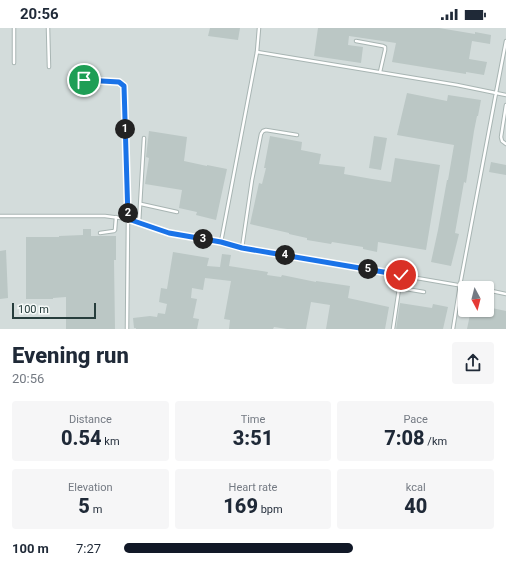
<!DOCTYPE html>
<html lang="en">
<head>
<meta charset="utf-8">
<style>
	:root { --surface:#fff; --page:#f6f6f7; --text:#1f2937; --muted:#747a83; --accent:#111827 }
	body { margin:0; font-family:Roboto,sans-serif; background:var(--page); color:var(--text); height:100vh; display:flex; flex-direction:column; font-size:15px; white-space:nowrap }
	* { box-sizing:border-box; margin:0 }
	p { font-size:13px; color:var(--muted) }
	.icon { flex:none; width:22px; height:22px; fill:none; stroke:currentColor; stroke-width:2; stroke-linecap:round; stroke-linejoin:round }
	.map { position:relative; height:301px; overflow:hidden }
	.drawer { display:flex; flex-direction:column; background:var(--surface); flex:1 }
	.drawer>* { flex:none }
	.needle { width:26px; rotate:173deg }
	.fabs { position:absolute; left:458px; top:253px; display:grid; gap:8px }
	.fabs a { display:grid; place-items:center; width:36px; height:36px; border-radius:4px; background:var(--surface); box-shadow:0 1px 3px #0004; font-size:20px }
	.scale { position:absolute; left:12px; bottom:10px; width:84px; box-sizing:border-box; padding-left:4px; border:2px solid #263d3c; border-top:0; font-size:11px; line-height:14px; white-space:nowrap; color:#263d3c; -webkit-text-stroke:3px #f5f9f8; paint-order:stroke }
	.pin { position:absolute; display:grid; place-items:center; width:34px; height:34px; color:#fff; margin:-17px; border:2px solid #fff; border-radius:50%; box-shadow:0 1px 4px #0007 }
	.km { position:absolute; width:20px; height:20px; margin:-10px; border-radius:50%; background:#222; color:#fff; font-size:11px; line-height:20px; text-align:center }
	.round { display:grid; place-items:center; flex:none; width:42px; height:42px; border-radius:4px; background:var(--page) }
	.overview { display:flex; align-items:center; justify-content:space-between; height:68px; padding:0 12px }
	h1 { font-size:22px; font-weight:800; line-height:30px }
	.stats { display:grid; grid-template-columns:repeat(3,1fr); gap:6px; height:68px; padding:4px 12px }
	.stats div { display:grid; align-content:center; border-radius:4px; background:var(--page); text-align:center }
	.stats b { font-size:20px; font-weight:800 }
	.stats small { font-size:11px; font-weight:400 }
	.stats p { font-size:11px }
	ul { padding:0 12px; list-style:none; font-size:13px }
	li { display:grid; grid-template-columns:64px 48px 1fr; align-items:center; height:30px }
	li i { height:10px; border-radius:5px; background:var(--accent) }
	.status { display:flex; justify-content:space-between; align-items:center; height:28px; padding:0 20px; background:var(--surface); direction:ltr }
	.status svg { height:11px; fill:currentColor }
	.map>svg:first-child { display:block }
</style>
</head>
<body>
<div class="status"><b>20:56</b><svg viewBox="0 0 49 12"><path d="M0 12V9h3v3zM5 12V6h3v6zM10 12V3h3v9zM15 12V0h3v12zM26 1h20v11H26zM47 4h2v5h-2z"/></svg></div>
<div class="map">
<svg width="506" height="301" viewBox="0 0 506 301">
	<rect width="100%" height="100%" fill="#e5edeb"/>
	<path fill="#d3dcdb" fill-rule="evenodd" d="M 0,0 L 506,0 L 506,301 L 0,301 ZM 465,260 L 487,260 L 487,282 L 465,282 Z"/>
	<g fill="#bbc7c5">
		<path d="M 210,0 L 240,0 L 238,12 L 208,8 Z"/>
		<path d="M 318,0 L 439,0 L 475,6 L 475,4 L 491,7 L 490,16 L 472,13 L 469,31 L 487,34 L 484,47 L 466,44 L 466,46 L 392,34 L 396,15 L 349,8 L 348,17 L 363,19 L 361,35 L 314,28 Z"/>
		<path d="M 407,65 L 447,73 L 448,67 L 481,72 L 478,88 L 477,88 L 474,103 L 466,155 L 464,154 L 455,205 L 459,206 L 451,238 L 431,234 L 438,202 L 447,152 L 448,152 L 454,117 L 397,107 Z"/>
		<path d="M 149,103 L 187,109 L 184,133 L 207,138 L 207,137 L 227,141 L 216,192 L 196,187 L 197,184 L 179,180 L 182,162 L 145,156 L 149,130 L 146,129 Z"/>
		<path d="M 270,108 L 302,114 L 301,122 L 321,126 L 319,136 L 345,139 L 344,146 L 372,151 L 391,154 L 395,130 L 440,137 L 426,222 L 378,214 L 377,224 L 363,221 L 363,219 L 332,214 L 331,216 L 307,212 L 307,210 L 289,206 L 289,205 L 250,196 L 259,155 L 262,156 L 266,140 L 264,140 Z"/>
		<path d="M 374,108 L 387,110 L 381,142 L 369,140 Z"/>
		<path d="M 491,134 L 506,137 L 506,147 L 489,144 Z"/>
		<path d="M 83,201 L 91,201 L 91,208 L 116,208 L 116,232 L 114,232 L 115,301 L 66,301 L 66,269 L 53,270 L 53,271 L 26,271 L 26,209 L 59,209 L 59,208 L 83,207 Z"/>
		<path d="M 6,222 L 8,270 L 0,271 L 0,223 Z"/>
		<path d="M 173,224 L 209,230 L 207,238 L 220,239 L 222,226 L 231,227 L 229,238 L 268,244 L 267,247 L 281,249 L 282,247 L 316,254 L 316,253 L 350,258 L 348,270 L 389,279 L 385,301 L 326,301 L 330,277 L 311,274 L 306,301 L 287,301 L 274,299 L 273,301 L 229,301 L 230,292 L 224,291 L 231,253 L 205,250 L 203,262 L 192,260 L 191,270 L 197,271 L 193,290 L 199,291 L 197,301 L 136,301 L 136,300 L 134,300 L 133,290 L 150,288 L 157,289 L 158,285 L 165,286 L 167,276 L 159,274 L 161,260 L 167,261 Z"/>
		<path d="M 400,275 L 432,280 L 433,276 L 448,279 L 443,301 L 396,301 Z"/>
		<path d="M 487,279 L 506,283 L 506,301 L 467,301 L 471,282 L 487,282 Z"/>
	</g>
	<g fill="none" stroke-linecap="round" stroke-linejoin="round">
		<g stroke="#a8b5b3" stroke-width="4.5">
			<g id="service">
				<path d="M 14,0 L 14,35"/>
				<path d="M 48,0 L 49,39"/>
				<path d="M 356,13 L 383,18 L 385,19 L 385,22 L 380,44"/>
				<path d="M 506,13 L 496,65 L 506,67"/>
				<path d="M 257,24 L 259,0"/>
				<path d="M 84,52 L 119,54 L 124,58 L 128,191 L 127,301"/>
				<path d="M 506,77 L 501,109 L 502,113 L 506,116"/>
				<path d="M 141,176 L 177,184"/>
				<path d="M 0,188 L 105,188 L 128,191 L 169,205 L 221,214 L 242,220 L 475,260"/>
				<path d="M 139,195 L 144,110"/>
				<path d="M 100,205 L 114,203 L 115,202 L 116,189"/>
				<path d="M 221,214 L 257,24 L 457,57 L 496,65 L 460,257 L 453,301"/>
				<path d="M 242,220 L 252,152 L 261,106 L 263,103 L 266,102 L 297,107"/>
				<path d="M 400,260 L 424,264"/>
				<path d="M 487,262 L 506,266"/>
				<path d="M 393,301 L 401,247"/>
			</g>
		</g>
		<use href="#service" stroke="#fff" stroke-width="2.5"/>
	</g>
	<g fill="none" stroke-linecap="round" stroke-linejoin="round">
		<g stroke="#fff" stroke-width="8">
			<path id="route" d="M 84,52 L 119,54 L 124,58 L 128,191 L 169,205 L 221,214 L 242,220 L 401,247"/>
		</g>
		<use href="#route" stroke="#1a73e8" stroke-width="5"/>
	</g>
</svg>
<div class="fabs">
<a><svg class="needle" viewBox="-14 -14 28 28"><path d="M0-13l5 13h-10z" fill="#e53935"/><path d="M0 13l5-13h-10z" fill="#747a83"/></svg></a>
</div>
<div class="scale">100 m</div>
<div class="pin" style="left:84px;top:52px;background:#1e9e55"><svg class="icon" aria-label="arrive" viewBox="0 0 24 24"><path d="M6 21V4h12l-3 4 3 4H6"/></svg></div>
<div class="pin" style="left:401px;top:247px;background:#d93025"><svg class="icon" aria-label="check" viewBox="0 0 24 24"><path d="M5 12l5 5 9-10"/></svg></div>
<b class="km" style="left:125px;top:101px">1</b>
<b class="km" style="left:128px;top:185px">2</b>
<b class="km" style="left:203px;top:211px">3</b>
<b class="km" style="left:285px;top:227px">4</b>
<b class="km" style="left:368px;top:241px">5</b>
</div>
<section class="drawer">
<div class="overview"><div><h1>Evening run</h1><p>20:56</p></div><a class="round"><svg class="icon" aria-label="share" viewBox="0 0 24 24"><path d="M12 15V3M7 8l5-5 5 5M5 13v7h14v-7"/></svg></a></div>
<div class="stats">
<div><p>Distance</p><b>0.54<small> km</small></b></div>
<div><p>Time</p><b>3:51</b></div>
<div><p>Pace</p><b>7:08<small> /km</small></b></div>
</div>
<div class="stats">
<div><p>Elevation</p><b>5<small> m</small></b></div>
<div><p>Heart rate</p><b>169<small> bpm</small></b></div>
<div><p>kcal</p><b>40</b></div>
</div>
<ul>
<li><b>100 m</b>7:27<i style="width:62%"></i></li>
</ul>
</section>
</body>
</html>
